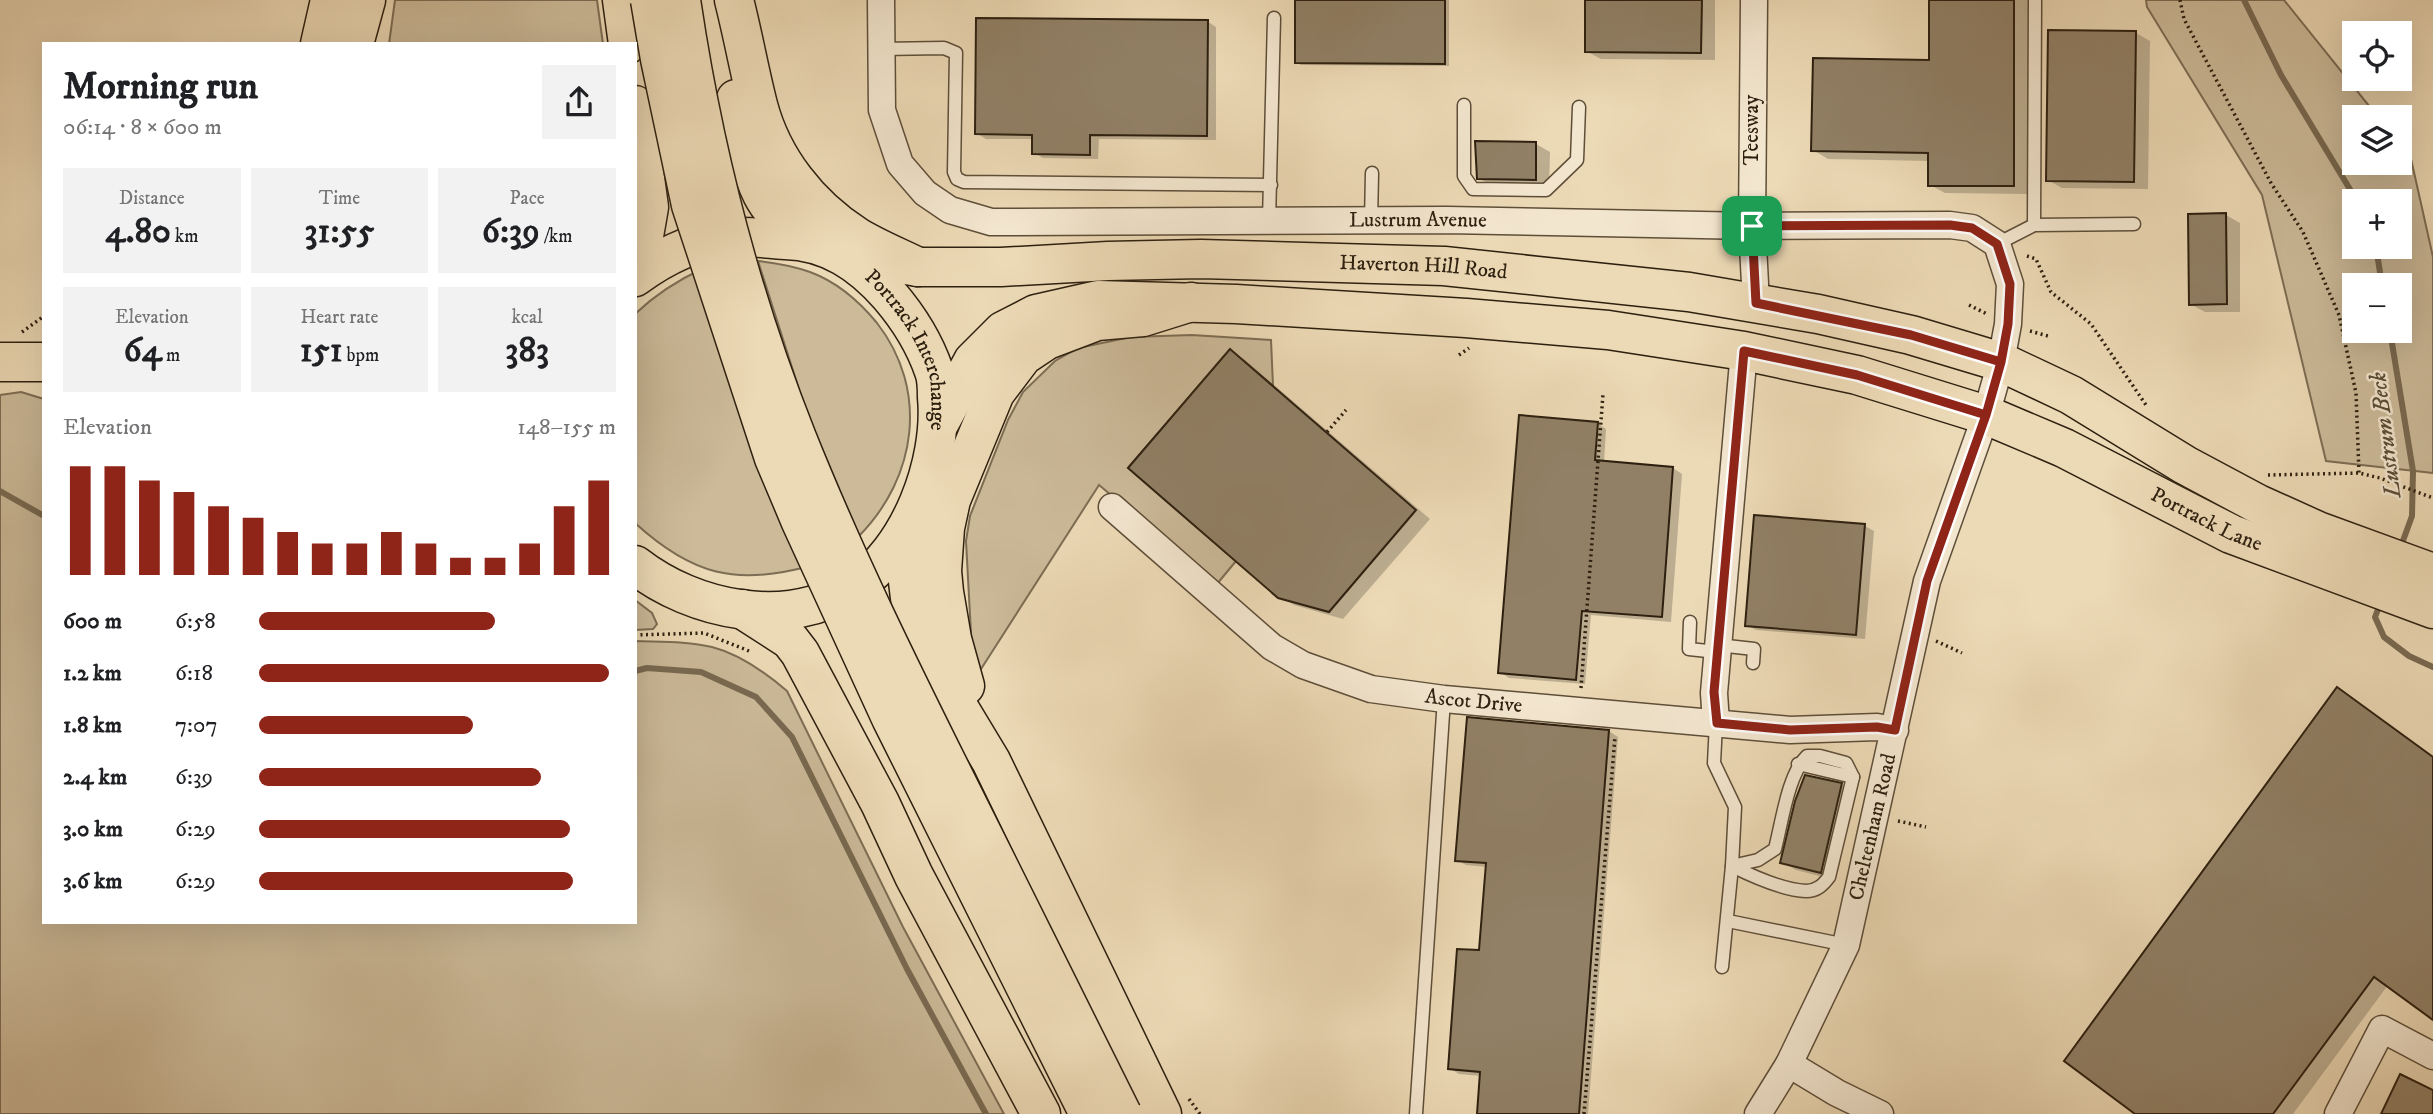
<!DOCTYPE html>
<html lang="en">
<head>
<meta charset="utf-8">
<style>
	:root { --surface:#fff; --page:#f2f2f2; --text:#202124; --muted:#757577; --accent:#8f2418 }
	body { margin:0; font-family:"IM FELL DW Pica",serif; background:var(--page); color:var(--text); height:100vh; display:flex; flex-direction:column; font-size:26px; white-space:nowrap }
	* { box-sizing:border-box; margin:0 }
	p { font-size:23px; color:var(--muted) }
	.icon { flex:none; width:38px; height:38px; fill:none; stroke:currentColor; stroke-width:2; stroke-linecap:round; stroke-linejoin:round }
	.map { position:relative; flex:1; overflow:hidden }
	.drawer { position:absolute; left:42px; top:42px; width:595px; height:882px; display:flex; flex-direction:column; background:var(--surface); border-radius:0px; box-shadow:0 7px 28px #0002 }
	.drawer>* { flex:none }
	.controls { position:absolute; left:2342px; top:21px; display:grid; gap:14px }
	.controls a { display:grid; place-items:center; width:70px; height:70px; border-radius:0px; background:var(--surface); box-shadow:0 7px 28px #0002; font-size:35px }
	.pin { position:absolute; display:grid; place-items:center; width:60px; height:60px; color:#fff; margin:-30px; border-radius:14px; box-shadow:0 4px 10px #0006 }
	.round { display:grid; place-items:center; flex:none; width:74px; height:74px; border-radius:0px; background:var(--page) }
	.overview { display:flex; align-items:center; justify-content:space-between; height:119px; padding:0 21px }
	h1 { font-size:38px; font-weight:700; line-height:52px }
	.stats { display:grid; grid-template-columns:repeat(3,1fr); gap:10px; height:119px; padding:7px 21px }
	.stats div { display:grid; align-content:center; border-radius:0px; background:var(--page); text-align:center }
	.stats b { font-size:35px; font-weight:700 }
	.stats small { font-size:19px; font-weight:400 }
	.stats p { font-size:19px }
	.chart { height:196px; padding:14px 21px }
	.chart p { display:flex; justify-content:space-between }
	.chart svg { width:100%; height:126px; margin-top:7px; stroke:var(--accent); stroke-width:6 }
	ul { padding:0 21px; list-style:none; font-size:23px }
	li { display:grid; grid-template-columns:112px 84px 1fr; align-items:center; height:52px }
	li i { height:18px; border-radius:9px; background:var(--accent) }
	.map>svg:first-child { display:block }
</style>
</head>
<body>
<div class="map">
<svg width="2433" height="1114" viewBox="0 0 2433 1114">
	<rect width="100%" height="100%" fill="#ecd9b5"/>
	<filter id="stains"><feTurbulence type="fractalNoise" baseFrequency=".00286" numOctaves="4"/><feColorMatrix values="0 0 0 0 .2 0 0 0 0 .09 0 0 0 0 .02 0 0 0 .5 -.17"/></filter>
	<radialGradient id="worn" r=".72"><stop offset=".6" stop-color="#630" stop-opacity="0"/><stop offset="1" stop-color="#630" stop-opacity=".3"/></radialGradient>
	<g fill="#ccba99" stroke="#7d6d54" stroke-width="2" fill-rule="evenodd">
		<path d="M 395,0 L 597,0 L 603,44 L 389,44 Z"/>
		<path d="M 2146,0 L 2284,0 L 2378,117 L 2354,117 L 2354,163 L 2399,163 L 2399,144 L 2411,159 L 2433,257 L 2433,473 L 2326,461 L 2262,195 L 2147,7 ZM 2354,201 L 2399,201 L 2399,247 L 2354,247 ZM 2399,285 L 2399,331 L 2354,331 L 2354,285 Z"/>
		<path d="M 758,261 C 776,263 793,266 810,272 C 837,282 859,301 877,323 C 929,390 917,477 859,536 L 805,408 Z"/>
		<path d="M 702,269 L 810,566 C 736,586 692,575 635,523 L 635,314 C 656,294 676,281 702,269 Z"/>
		<path d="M 1192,335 L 1271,340 L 1273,386 L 1230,350 L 1128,468 L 1236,561 L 1217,584 L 1099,485 L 981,669 L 972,652 L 966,541 L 970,516 L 1008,420 L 1023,392 L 1055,361 L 1078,348 L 1131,337 Z"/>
		<path d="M 21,392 L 44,399 L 44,922 L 635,922 L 635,641 C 661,642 687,641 712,647 C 739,654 766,673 787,691 L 903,927 L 1004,1114 L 0,1114 L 0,395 Z"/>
		<path d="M 635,600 L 652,613 L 657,624 L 653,629 L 635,630 Z"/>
	</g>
	<g fill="#0003">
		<path d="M 1297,0 L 1449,0 L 1449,66 L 1301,65 L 1297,62 Z"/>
		<path d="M 1587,0 L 1715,0 L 1715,60 L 1601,59 L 1586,51 Z"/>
		<path d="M 1931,0 L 2029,0 L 2028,194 L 1945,193 L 1930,185 L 1930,161 L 1828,159 L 1813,150 L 1930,61 Z"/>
		<path d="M 1207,21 L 1216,27 L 1216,140 L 1099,139 L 1098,159 L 1043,158 L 1034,153 L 1034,139 L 986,139 L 976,133 Z"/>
		<path d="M 2136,33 L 2150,41 L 2148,189 L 2062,188 L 2048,180 Z"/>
		<path d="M 1477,143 L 1536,144 L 1550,152 L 1549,187 L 1493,186 L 1478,178 Z"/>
		<path d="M 2226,215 L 2240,223 L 2240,312 L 2205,312 L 2190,304 Z"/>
		<path d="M 1230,351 L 1245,360 L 1430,519 L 1343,619 L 1294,605 L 1279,596 Z"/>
		<path d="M 1597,423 L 1606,429 L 1604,463 L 1673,468 L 1682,474 L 1671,622 L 1591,615 L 1585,684 L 1509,678 L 1500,672 Z"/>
		<path d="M 1865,526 L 1874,531 L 1865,639 L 1756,630 L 1747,625 Z"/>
		<path d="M 2338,689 L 2433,757 L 2433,1018 L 2388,985 L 2293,1114 L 2138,1114 Z"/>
		<path d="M 1609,731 L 1618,737 L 1588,1114 L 1479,1114 L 1481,1076 L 1459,1074 L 1449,1068 L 1481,952 L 1487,867 L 1466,865 L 1457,860 Z"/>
		<path d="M 1806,777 L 1842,785 L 1856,793 L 1835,880 L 1796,870 L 1782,862 Z"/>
	</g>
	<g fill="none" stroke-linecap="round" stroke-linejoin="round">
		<g stroke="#796951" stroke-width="6">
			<path d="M 2244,0 L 2281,75 L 2357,201"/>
			<path d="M 2376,247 L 2382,285"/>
			<path d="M 2390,331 L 2413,471 L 2412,516 L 2400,549"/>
			<path d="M 0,491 L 44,516"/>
			<path d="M 2381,602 L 2375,617 L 2384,637 L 2409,656 L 2433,667"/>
			<path d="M 635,671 L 647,668 L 701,672 L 756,697 L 792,737 L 907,969 L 986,1114"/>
		</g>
	</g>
	<g fill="#918066" stroke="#2e2010" stroke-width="2">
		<path d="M 1295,0 L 1445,0 L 1445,64 L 1295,63 Z"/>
		<path d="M 1585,0 L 1702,0 L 1701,53 L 1585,52 Z"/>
		<path d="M 1929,0 L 2014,0 L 2014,186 L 1928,186 L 1928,153 L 1811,151 L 1813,58 L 1929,60 Z"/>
		<path d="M 976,18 L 1208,20 L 1207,136 L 1090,135 L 1090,155 L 1032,154 L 1032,135 L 975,134 Z"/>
		<path d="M 2048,30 L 2136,31 L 2134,182 L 2046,181 Z"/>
		<path d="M 1475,141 L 1536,142 L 1536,180 L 1477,179 Z"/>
		<path d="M 2226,213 L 2227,304 L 2189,305 L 2188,214 Z"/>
		<path d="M 1230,349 L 1416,510 L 1329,612 L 1278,598 L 1128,468 Z"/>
		<path d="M 1519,415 L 1598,422 L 1595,460 L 1673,467 L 1662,617 L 1582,611 L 1576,680 L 1498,673 Z"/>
		<path d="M 1754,515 L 1865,524 L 1856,635 L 1745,626 Z"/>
		<path d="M 2337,687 L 2433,757 L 2433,1020 L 2374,977 L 2273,1114 L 2135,1114 L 2064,1061 Z"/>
		<path d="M 1467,717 L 1609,730 L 1579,1114 L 1477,1114 L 1480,1072 L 1448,1069 L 1457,949 L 1479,950 L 1486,863 L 1455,861 Z"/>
		<path d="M 1805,775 L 1842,783 L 1821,873 L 1780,863 L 1795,801 Z"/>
		<path d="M 2400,1074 L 2433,1090 L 2433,1114 L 2381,1114 Z"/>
	</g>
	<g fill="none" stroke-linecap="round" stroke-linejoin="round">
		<g stroke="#5e4e39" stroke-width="15">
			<g id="service">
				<path d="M 881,49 L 944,48 L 956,53 L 954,172 L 957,179 L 964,182 L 1271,185"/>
				<path d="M 1464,105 L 1464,176 L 1473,189 L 1546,190 L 1577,160 L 1579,107"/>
				<path d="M 1269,221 L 1274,18"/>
				<path d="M 1371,221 L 1372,173"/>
				<path d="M 2034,225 L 2035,0"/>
				<path d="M 1997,244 L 2034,225 L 2134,224"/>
				<path d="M 1690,622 L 1689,649 L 1717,652"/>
				<path d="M 1718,645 L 1754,649 L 1753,663"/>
				<path d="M 1716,723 L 1714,763 L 1735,807 L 1732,866 L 1722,967"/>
				<path d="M 1807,756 L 1820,756 L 1846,763 L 1853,777 L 1829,877 C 1823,885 1817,891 1806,891 C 1784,890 1752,876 1732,866 L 1758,860 L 1775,849 C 1782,822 1788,774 1807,756 Z"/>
				<path d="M 1798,764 L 1853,777"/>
				<path d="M 1728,921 L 1846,945"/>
				<path d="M 1416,1114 L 1444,699"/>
			</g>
		</g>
		<g stroke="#5e4e39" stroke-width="29">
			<g id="minor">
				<path id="s1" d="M 881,0 L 882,110 L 900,164 L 925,193 L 950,210 L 991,222 L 1447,220 L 1752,226 L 1950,225 L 1972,228 L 1997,244 L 2010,284 L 2008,324 L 2001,362 L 1986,415 L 1927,581 L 1846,945 L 1789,1064 L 1758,1114"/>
				<path d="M 1754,0 L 1752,226 L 1756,303"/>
				<path id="s2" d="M 1112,507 L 1272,647 L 1303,665 L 1371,689 L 1444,699 L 1790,730 L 1877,727 L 1895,730"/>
				<path d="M 1716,723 L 1714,693 L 1744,351"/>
				<path d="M 1789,1064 L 1837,1093 L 1880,1114"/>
				<path d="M 2338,1114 L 2382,1029 L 2433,1056"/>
			</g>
		</g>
		<g stroke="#2e2010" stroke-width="41">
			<g id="primary">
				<path d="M 320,44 L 330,0"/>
				<path d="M 354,44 L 366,0"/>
				<path id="s3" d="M 839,253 L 918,267 L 1001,267 L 1108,261 L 1201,259 L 1444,266 L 1689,292 L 1818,314 L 1911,335 L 2001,362 L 2071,395 L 2185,465 L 2258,504 L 2318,531 L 2433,573"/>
				<path id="s4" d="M 635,277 C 662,257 694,241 727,238 C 745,235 766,239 785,240 C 828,241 861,263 889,295 C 908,317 924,342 934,371 C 937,379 937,389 937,397 C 943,462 910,551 853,587 C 787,630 694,611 635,565"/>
				<path d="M 0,362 L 44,362"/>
				<path id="s5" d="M 940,422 L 973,361 L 1003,331 L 1036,314 L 1098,300 L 1236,304 L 1466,318 L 1608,330 L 1744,351 L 1857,375 L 1986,415 L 2064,448 L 2231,534 L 2433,609"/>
			</g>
		</g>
		<g stroke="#2e2010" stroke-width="41">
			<g id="trunk">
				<path d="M 622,0 L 628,44"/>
				<path d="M 734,0 C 743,35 749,70 758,105 C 772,159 809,206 856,236 C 875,248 898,257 918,267"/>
				<path d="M 736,99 C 741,131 748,165 762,194 C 771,212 788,226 801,240"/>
				<path d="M 635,105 L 649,207 L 644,236 L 635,258"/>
				<path d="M 910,524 L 907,573 L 910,598 L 921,637 L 950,693 L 991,761 L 1162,1114"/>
				<path d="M 742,609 L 790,640 L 800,653 L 880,803 L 914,876 L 1041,1114"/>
				<path d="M 965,686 L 952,639 L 944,592 L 942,571 L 945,528 L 951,500 L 995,393 L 1023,356 L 1047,340 L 1097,321 L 1143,317 L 1191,302"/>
			</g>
		</g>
		<g stroke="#2e2010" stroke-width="3.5" stroke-dasharray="2 3.5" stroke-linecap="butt">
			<path d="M 2180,0 L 2184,19 L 2271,183 L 2303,232 L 2339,315 L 2356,393 L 2359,473"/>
			<path d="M 2027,256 L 2036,259 L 2051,292 L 2091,324 L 2146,405"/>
			<path d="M 1969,305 L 1987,314"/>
			<path d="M 2030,331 L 2048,336"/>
			<path d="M 22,332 L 44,316"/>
			<path d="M 1459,355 L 1469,348"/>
			<path d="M 1327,432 L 1346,410"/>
			<path d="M 2268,475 L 2359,473 L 2380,478 L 2433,498"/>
			<path d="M 635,635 L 704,633 L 749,651"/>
			<path d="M 1936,641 L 1962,653"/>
			<path d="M 1581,688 L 1603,394"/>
			<path d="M 1898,821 L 1926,827"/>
			<path d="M 1189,1099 L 1200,1114"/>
			<path d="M 1584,1114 L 1615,737"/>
		</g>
		<use href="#service" stroke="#f3e6cf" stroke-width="12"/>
		<use href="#minor" stroke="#f3e6cf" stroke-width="26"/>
		<use href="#primary" stroke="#ecd9b5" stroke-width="38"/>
		<use href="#trunk" stroke="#ecd9b5" stroke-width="38"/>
		<g stroke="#2e2010" stroke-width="41" stroke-linecap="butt">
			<g id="trunk-bridge">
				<path d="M 650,0 L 660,59 L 691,205 L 774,458 L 801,522 L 891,718 L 1089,1114"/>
				<path d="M 681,0 C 703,149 741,298 797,438 C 845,558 902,673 960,789 C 1014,897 1068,1006 1122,1114"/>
			</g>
		</g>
		<use href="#trunk-bridge" stroke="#ecd9b5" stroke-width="38"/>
	</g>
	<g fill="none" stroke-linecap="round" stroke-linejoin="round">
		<g stroke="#fff" stroke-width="14">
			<path id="route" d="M 1752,226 L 1756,303 L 1911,335 L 2001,362 L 1986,415 L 1927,581 L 1895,730 L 1877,727 L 1790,730 L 1717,723 L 1714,692 L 1744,351 L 1857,375 L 1986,415 L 2001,362 L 2008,324 L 2010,284 L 1997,244 L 1972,228 L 1950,225 L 1752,226"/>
		</g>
		<use href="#route" stroke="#8f2418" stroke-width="9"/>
	</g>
	<g text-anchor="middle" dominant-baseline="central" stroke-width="5" stroke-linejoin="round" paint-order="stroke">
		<g font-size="21" fill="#2e2010" stroke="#f3e6cf">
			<text transform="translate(1752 130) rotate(-90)">Teesway</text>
			<text stroke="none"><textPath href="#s1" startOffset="705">Lustrum Avenue</textPath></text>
			<text stroke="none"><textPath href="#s3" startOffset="586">Haverton Hill Road</textPath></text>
			<text stroke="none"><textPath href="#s4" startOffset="340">Portrack Interchange</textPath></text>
			<text stroke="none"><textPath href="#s5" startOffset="1356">Portrack Lane</textPath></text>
			<text stroke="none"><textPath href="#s2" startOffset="424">Ascot Drive</textPath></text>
			<text transform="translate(1873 827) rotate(-77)">Cheltenham Road</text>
		</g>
		<g font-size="23" font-style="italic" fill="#5a4b36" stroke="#f3e6cf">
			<text transform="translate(2386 435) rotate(-97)">Lustrum Beck</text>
		</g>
	</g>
	<rect width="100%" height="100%" filter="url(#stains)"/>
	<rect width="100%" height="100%" fill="url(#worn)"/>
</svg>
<div class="controls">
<a><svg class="icon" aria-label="locate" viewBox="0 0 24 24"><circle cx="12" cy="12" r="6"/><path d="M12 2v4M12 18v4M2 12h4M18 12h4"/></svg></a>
<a><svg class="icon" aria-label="layers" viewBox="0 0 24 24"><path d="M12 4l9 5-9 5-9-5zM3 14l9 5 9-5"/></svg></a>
<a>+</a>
<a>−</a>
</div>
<div class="pin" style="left:1752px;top:226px;background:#1e9e55"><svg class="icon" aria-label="arrive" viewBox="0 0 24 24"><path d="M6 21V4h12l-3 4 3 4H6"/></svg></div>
<section class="drawer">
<div class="overview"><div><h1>Morning run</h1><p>06:14 · 8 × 600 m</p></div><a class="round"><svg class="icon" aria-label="share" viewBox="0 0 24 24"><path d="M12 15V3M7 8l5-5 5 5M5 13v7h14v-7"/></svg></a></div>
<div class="stats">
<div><p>Distance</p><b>4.80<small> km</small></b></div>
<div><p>Time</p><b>31:55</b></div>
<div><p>Pace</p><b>6:39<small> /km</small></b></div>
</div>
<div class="stats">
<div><p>Elevation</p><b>64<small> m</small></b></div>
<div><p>Heart rate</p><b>151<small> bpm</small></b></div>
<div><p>kcal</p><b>383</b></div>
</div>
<div class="chart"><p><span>Elevation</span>148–155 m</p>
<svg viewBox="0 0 160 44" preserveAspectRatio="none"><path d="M5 44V6M15 44V6M25 44V11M35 44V15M45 44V20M55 44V24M65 44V29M75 44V33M85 44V33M95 44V29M105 44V33M115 44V38M125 44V38M135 44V33M145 44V20M155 44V11"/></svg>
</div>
<ul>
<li><b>600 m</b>6:58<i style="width:66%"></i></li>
<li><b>1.2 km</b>6:18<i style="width:98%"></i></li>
<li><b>1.8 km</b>7:07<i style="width:60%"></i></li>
<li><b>2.4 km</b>6:39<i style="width:79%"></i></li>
<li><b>3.0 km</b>6:29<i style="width:87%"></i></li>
<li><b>3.6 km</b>6:29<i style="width:88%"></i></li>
</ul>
</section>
</div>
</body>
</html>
